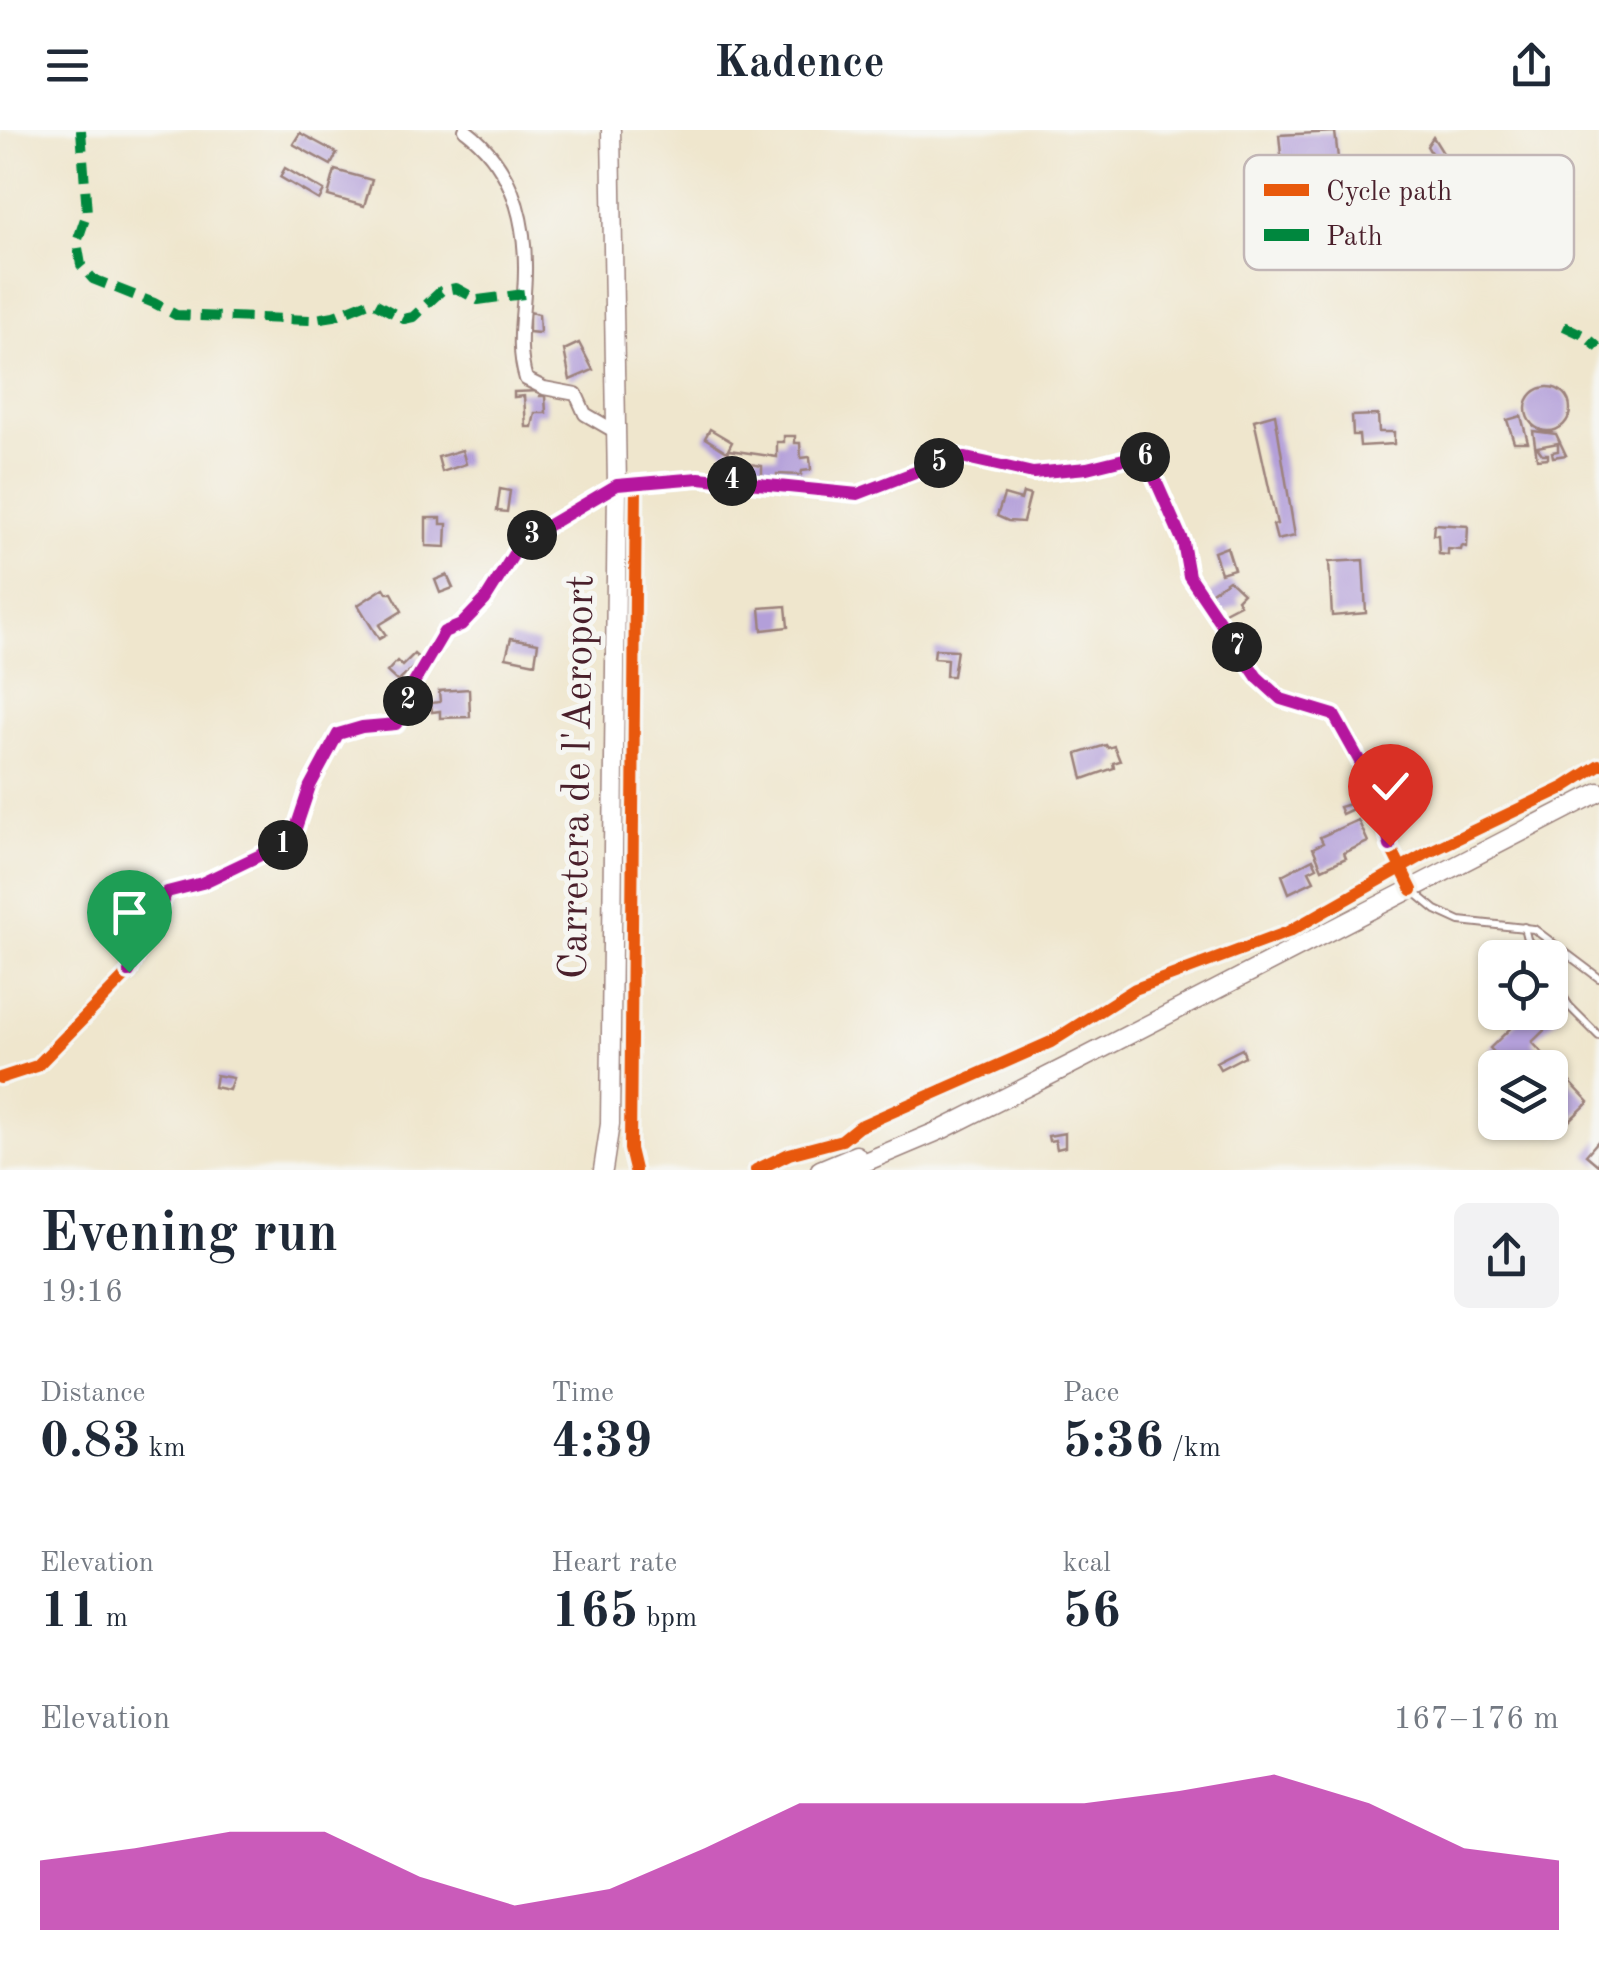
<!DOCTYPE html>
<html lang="en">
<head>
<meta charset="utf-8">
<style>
	:root { --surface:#fff; --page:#f2f2f3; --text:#1f2937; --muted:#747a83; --accent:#b5179e }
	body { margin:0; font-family:"Old Standard TT",serif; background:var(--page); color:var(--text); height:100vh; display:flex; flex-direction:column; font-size:38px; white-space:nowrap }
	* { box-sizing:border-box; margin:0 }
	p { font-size:32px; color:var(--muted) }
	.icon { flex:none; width:55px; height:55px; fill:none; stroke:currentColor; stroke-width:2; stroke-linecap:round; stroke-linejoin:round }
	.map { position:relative; height:1040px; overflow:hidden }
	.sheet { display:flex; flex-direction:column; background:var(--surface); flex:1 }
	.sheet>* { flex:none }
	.fabs { position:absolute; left:1478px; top:810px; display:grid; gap:20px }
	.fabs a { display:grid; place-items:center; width:90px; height:90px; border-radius:15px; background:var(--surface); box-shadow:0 2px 8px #0004; font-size:50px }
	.pin { position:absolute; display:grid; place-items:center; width:85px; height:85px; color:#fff; margin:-102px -42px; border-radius:50% 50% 50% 0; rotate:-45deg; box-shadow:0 0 10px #0007 }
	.pin .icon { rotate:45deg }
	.km { position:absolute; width:50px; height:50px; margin:-25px; border-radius:50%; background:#222; color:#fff; font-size:28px; line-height:50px; text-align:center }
	.round { display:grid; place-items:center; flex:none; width:105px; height:105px; border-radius:15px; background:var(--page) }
	.overview { display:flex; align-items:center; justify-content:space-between; height:170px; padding:0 40px }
	h1 { font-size:55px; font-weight:800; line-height:75px }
	.figures { display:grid; grid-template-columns:repeat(3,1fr); gap:15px; height:170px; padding:10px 40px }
	.figures div { display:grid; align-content:center }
	.figures b { font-size:50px; font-weight:800 }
	.figures small { font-size:28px; font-weight:400 }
	.figures p { font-size:28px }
	.chart { height:280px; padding:20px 40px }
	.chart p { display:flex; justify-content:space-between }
	.chart svg { width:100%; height:180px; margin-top:10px; fill:var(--accent); opacity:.7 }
	header { display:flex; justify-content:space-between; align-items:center; height:130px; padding:0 40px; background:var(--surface); font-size:45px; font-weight:800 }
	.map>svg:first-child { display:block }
</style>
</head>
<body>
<header><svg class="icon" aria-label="menu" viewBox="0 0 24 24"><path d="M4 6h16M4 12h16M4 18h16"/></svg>Kadence<svg class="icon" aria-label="share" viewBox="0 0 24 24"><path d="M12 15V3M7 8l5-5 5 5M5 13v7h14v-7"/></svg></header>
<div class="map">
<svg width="1599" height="1040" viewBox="0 0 1599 1040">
	<rect width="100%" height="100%" fill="#f6f6f2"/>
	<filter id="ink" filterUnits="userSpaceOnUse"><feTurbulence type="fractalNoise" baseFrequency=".01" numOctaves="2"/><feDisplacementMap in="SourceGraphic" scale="20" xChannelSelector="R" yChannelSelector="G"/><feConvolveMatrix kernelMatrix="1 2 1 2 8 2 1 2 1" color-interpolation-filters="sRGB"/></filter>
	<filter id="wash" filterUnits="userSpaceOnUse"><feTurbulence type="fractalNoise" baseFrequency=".0048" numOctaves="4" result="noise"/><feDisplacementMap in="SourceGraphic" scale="40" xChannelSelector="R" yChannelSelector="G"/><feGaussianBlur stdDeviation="2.25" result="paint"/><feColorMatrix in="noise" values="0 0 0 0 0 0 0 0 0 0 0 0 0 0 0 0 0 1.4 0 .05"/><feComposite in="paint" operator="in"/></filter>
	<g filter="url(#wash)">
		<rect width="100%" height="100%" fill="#efe6cd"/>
		<g id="blocks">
			<g fill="#b39fd9">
				<path d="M 1335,2 L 1339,37 L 1305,45 L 1283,45 L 1279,5 Z"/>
				<path d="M 300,3 L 337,23 L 331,35 L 293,14 Z"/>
				<path d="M 1433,7 L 1443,23 L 1434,28 L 1427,16 Z"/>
				<path d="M 285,38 L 324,61 L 319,70 L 280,47 Z"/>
				<path d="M 335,40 L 372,50 L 364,76 L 328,66 Z"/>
				<path d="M 529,182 L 539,184 L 540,203 L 529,202 Z"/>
				<path d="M 579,213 L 593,240 L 570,250 L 564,220 Z"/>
				<circle cx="1548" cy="279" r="22"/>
				<path d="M 540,261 L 540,266 L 545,266 L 546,283 L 535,283 L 532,297 L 526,297 L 524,266 L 514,267 L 514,262 Z"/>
				<path d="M 1275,284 L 1295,406 L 1277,410 L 1273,395 L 1277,394 L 1254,290 Z"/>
				<path d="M 1378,285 L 1379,302 L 1394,302 L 1394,314 L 1360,316 L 1359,305 L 1353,305 L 1352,286 Z"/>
				<path d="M 1521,286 L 1528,312 L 1514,312 L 1507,290 Z"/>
				<path d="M 710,299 L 732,312 L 727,322 L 705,308 Z"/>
				<path d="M 1533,301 L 1556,304 L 1566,325 L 1553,327 L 1552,322 L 1558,321 L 1558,313 L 1553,314 L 1537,317 L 1542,324 L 1548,324 L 1548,328 L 1537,329 Z"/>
				<path d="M 784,306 L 795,306 L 795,313 L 800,313 L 801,328 L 810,327 L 811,340 L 802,341 L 801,345 L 777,344 L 777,351 L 762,349 L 762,336 L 727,330 L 729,320 L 777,327 L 777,312 L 784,312 Z"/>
				<path d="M 462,320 L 466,334 L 442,342 L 438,327 Z"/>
				<path d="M 500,359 L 510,361 L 507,382 L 497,381 Z"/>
				<path d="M 1023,363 L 1030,365 L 1023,392 L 1008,391 L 997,386 L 1004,365 L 1021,370 Z"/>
				<path d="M 426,388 L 441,388 L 441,394 L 447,394 L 446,417 L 426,416 Z"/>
				<path d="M 1434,394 L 1468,396 L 1467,417 L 1462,416 L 1461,420 L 1448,419 L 1448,425 L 1439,424 L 1438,405 L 1433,405 Z"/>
				<path d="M 1227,417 L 1234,439 L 1221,443 L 1214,422 Z"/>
				<path d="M 1363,430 L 1366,483 L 1332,486 L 1329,432 Z"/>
				<path d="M 447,445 L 453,458 L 440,463 L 435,450 Z"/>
				<path d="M 1229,450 L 1243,463 L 1237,469 L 1240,474 L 1219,485 L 1206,466 Z"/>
				<path d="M 384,458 L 387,463 L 392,463 L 402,481 L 379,495 L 386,505 L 379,509 L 358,475 Z"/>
				<path d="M 786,476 L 788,497 L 762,500 L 760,478 Z"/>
				<path d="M 511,508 L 538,513 L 535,533 L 506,527 Z"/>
				<path d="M 935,519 L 957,520 L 953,546 L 946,546 L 947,529 L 934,528 Z"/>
				<path d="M 414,524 L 421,530 L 398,552 L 387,542 L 397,531 L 402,536 Z"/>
				<path d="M 469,559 L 470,587 L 440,588 L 440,581 L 432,582 L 431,573 L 440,572 L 439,561 Z"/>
				<path d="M 1106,615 L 1108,618 L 1114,616 L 1120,631 L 1113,633 L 1114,638 L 1083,649 L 1077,624 Z"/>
				<path d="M 1373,667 L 1375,674 L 1359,682 L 1357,677 L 1342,684 L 1339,677 Z"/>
				<path d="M 1358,690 L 1368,712 L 1344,723 L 1346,728 L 1322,739 L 1313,718 L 1323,713 L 1320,707 Z"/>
				<path d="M 1313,729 L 1317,737 L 1309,741 L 1314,751 L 1289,763 L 1282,745 Z"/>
				<path d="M 1550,875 L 1560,885 L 1532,912 L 1589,972 L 1565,995 L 1550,979 L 1550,938 L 1516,938 L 1511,932 L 1507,936 L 1490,918 L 1527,882 L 1550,882 Z"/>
				<path d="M 1242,919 L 1245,926 L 1220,939 L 1216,932 Z"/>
				<path d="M 216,945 L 233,948 L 229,960 L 214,957 Z"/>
				<path d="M 1065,1003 L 1065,1017 L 1057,1019 L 1055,1010 L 1049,1011 L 1048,1006 Z"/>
				<path d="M 1599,1010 L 1599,1036 L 1586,1025 Z"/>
			</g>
		</g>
	</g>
	<g filter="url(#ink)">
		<use href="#blocks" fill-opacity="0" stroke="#9c827c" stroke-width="2.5"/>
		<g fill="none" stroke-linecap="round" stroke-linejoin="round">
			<g stroke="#9c827c" stroke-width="10">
				<g id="service">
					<path d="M 1413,761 L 1436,780 L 1460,791 L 1534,799 L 1599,848"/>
					<path d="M 1524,797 L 1527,809 L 1538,828"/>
					<path d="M 1550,846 L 1569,876 L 1599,906"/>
				</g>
			</g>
			<g stroke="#9c827c" stroke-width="16">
				<g id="minor">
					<path d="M 465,0 C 518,40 529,101 524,163 C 522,194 517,219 526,249 L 544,258 L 576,264 L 585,284 L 616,302"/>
					<path d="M 0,948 L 37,936 L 129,842 L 167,762 L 202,753 L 292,710 L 309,656 L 338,603 L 362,597 L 397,595 L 406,580 L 412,556 L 445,502 L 461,495 L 485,470 L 522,411 L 617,355 L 699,348 L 858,365 L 957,326 L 1033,343 L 1087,338 L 1144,323 L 1183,412 L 1189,446 L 1257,547 L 1281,569 L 1334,585 L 1378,665 L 1390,716 L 1412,760"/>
				</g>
			</g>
			<g stroke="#9c827c" stroke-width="21">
				<g id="secondary">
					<path d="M 603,1040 L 610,994 L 617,355 L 611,0"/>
					<path d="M 820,1040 L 856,1025"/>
					<path d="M 846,1040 L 943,999 L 1070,935 L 1599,662"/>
				</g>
			</g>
			<use href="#service" stroke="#fff" stroke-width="6"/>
			<use href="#minor" stroke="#fff" stroke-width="12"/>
			<use href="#secondary" stroke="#fff" stroke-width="18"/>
			<g stroke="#00873e" stroke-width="10" stroke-dasharray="20 10" stroke-linecap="butt">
				<path d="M 81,0 L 87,83 L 77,112 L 81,135 L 93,149 L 154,173 L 176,185 L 310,190 L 334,186 L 371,171 L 404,189 L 413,187 L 441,161 L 456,158 L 478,170 L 524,164"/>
				<path d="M 1564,196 L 1585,206 L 1599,218"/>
			</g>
			<g stroke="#f6f6f2" stroke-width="19">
				<g id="cycleway">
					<path d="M 0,948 L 37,936 L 129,842 L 167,762 L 202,753 L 292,710 L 309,656 L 338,603 L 362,597 L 397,595 L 406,580 L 412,556 L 445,502 L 461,495 L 485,470 L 522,411 L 617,355 L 699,348 L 858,365 L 957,326 L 1033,343 L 1087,338 L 1144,323 L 1183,412 L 1189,446 L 1257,547 L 1281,569 L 1334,585 L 1378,665 L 1390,716 L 1412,760"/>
					<path d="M 635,1040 L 630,1019 L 636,353"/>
					<path d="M 756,1040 L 789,1024 L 842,1010 L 858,997 L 1051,912 L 1135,859 L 1288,802 L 1429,722 L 1563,658 L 1599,635"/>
				</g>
			</g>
			<use href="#cycleway" stroke="#e8590c" stroke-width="12"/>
		</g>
	</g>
	<g fill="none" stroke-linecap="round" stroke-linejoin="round" filter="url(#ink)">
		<g stroke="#fff" stroke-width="20">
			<path id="route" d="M 129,842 L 167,762 L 202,753 L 292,710 L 310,656 L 338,604 L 362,597 L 396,594 L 406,580 L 412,556 L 444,502 L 461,495 L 485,470 L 522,411 L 617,355 L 699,348 L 858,364 L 957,326 L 1033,343 L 1087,338 L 1144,324 L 1183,412 L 1189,446 L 1257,547 L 1281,569 L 1334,585 L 1378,664 L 1390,716"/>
		</g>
		<use href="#route" stroke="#b5179e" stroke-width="12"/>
	</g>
	<g text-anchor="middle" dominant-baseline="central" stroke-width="10" stroke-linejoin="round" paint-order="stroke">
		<g font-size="40" fill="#4a1f2b" stroke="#f6f6f2">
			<text transform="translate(579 647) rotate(-89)">Carretera de l'Aeroport</text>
		</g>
	</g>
	<rect x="1244" y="25" width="330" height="115" rx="15" fill="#f6f6f2" stroke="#c2b6b6" stroke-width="2.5"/>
	<rect x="1264" y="54" width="45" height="12" fill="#e8590c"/>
	<rect x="1264" y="99" width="45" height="12" fill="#00873e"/>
	<g font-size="28" fill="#4a1f2b">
		<text x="1326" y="70">Cycle path</text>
		<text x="1326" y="115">Path</text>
	</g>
</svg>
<div class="fabs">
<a><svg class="icon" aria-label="locate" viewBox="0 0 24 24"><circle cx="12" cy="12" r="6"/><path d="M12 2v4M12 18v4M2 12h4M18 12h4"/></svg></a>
<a><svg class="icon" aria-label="layers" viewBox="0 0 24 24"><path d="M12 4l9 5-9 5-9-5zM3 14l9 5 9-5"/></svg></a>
</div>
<div class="pin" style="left:129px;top:842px;background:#1e9e55"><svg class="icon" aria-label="arrive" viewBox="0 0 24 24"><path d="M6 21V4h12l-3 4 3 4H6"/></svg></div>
<div class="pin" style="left:1390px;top:716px;background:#d93025"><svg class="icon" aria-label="check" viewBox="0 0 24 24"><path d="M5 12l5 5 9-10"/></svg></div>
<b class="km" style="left:283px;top:715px">1</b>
<b class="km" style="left:408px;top:571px">2</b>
<b class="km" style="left:532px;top:405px">3</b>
<b class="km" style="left:732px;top:351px">4</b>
<b class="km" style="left:939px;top:333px">5</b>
<b class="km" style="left:1145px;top:327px">6</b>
<b class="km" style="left:1237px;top:517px">7</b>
</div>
<section class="sheet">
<div class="overview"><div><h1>Evening run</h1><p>19:16</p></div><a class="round"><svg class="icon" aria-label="share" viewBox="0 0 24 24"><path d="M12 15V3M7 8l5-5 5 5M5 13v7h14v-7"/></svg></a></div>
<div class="figures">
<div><p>Distance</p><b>0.83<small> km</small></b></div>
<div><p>Time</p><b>4:39</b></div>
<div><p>Pace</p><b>5:36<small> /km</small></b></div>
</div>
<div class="figures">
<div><p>Elevation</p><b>11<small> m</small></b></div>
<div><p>Heart rate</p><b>165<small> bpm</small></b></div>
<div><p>kcal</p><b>56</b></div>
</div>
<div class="chart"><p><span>Elevation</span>167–176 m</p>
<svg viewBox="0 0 160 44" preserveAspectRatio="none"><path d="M0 44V27L10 24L20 20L30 20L40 31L50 38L60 34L70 24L80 13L90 13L100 13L110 13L120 10L130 6L140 13L150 24L160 27V44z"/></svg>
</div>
</section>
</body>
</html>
